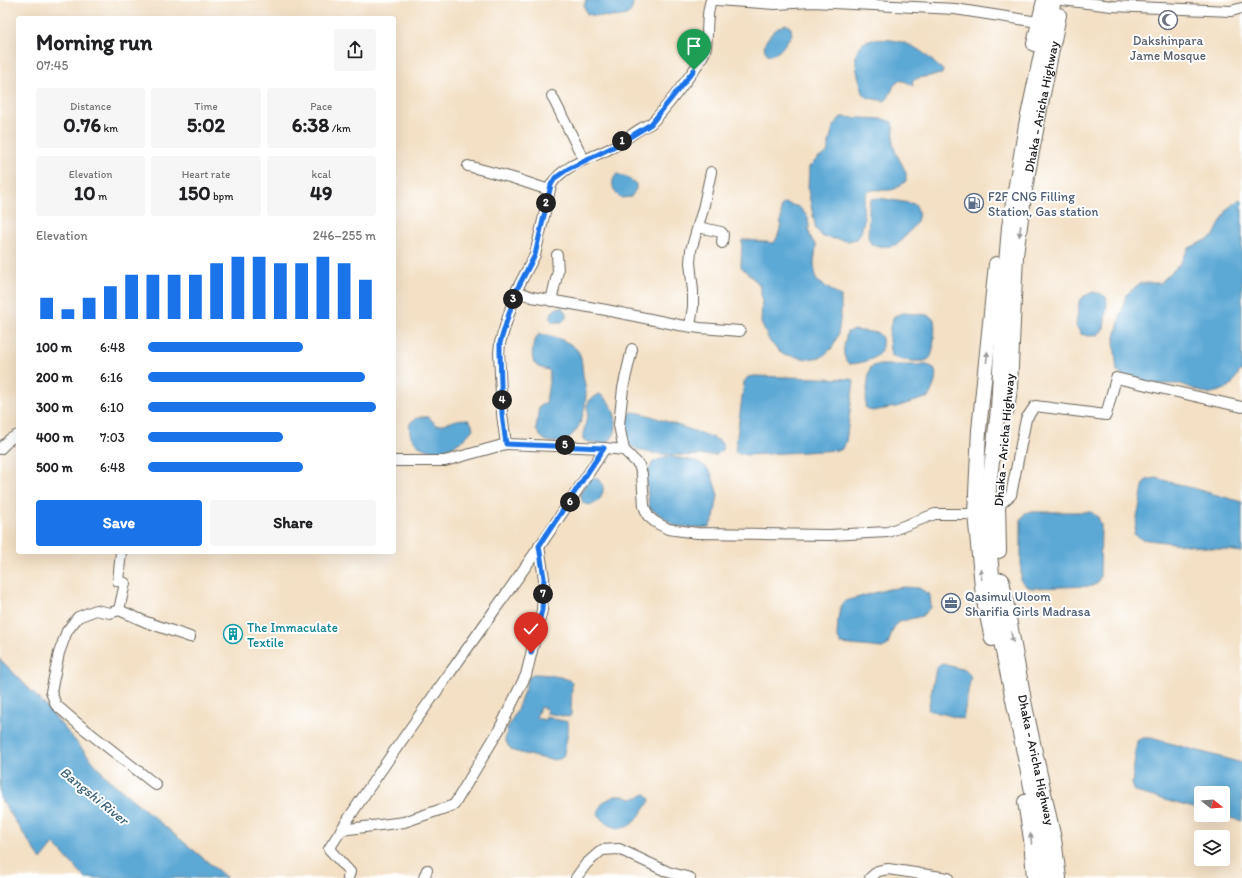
<!DOCTYPE html>
<html lang="en">
<head>
<meta charset="utf-8">
<style>
	:root { --surface:#fff; --page:#f6f6f6; --text:#202124; --muted:#757577; --accent:#1a73e8 }
	body { margin:0; font-family:Itim,sans-serif; background:var(--page); color:var(--text); height:100vh; display:flex; flex-direction:column; font-size:15px; white-space:nowrap }
	* { box-sizing:border-box; margin:0 }
	p { font-size:13px; color:var(--muted) }
	.icon { flex:none; width:22px; height:22px; fill:none; stroke:currentColor; stroke-width:2; stroke-linecap:round; stroke-linejoin:round }
	.map { position:relative; flex:1; overflow:hidden }
	.side { position:absolute; left:16px; top:16px; width:380px; height:538px; display:flex; flex-direction:column; background:var(--surface); border-radius:4px; box-shadow:0 4px 16px #0002 }
	.side>* { flex:none }
	.needle { width:26px; rotate:107deg }
	.controls { position:absolute; left:1194px; top:786px; display:grid; gap:8px }
	.controls a { display:grid; place-items:center; width:36px; height:36px; border-radius:4px; background:var(--surface); box-shadow:0 4px 16px #0002; font-size:20px }
	.pin { position:absolute; display:grid; place-items:center; width:34px; height:34px; color:#fff; margin:-41px -17px; border-radius:50% 50% 50% 0; rotate:-45deg; box-shadow:0 0 4px #0007 }
	.pin .icon { rotate:45deg }
	.km { position:absolute; width:20px; height:20px; margin:-10px; border-radius:50%; background:#222; color:#fff; font-size:11px; line-height:20px; text-align:center }
	.round { display:grid; place-items:center; flex:none; width:42px; height:42px; border-radius:4px; background:var(--page) }
	.headline { display:flex; align-items:center; justify-content:space-between; height:68px; padding:0 20px }
	h1 { font-size:22px; font-weight:700; line-height:30px }
	.figures { display:grid; grid-template-columns:repeat(3,1fr); gap:6px; height:68px; padding:4px 20px }
	.figures div { display:grid; align-content:center; border-radius:4px; background:var(--page); text-align:center }
	.figures b { font-size:20px; font-weight:700 }
	.figures small { font-size:11px; font-weight:400 }
	.figures p { font-size:11px }
	.chart { height:112px; padding:8px 20px }
	.chart p { display:flex; justify-content:space-between }
	.chart svg { width:100%; height:72px; margin-top:4px; stroke:var(--accent); stroke-width:6 }
	.action { display:flex; gap:8px; margin-top:auto; padding:8px 20px }
	.action a { flex:1; height:46px; border-radius:4px; background:var(--accent); color:#fff; font-size:16px; font-weight:700; line-height:46px; text-align:center }
	.action a+a { background:var(--page); color:var(--text) }
	ul { padding:0 20px; list-style:none; font-size:13px }
	li { display:grid; grid-template-columns:64px 48px 1fr; align-items:center; height:30px }
	li i { height:10px; border-radius:5px; background:var(--accent) }
	.map>svg:first-child { display:block }
</style>
</head>
<body>
<div class="map">
<svg width="1242" height="878" viewBox="0 0 1242 878">
	<rect width="100%" height="100%" fill="#fff"/>
	<filter id="ink" filterUnits="userSpaceOnUse"><feTurbulence type="fractalNoise" baseFrequency=".025" numOctaves="2"/><feDisplacementMap in="SourceGraphic" scale="8" xChannelSelector="R" yChannelSelector="G"/><feConvolveMatrix kernelMatrix="1 2 1 2 8 2 1 2 1" color-interpolation-filters="sRGB"/></filter>
	<filter id="wash" filterUnits="userSpaceOnUse"><feTurbulence type="fractalNoise" baseFrequency=".012" numOctaves="4" result="noise"/><feDisplacementMap in="SourceGraphic" scale="16" xChannelSelector="R" yChannelSelector="G"/><feGaussianBlur stdDeviation="0.9" result="paint"/><feColorMatrix in="noise" values="0 0 0 0 0 0 0 0 0 0 0 0 0 0 0 0 0 1.4 0 .05"/><feComposite in="paint" operator="in"/></filter>
	<g filter="url(#wash)">
		<rect width="100%" height="100%" fill="#f3e0c5"/>
		<g fill="#5da9d5" stroke="#3c6278">
			<path d="M 586,0 L 633,0 C 633,5 633,11 628,14 C 620,19 596,16 587,14 L 584,6 Z"/>
			<path d="M 786,24 L 791,28 L 792,35 C 783,44 783,53 769,55 C 755,46 776,27 786,24 Z"/>
			<path d="M 869,40 C 892,38 909,41 927,56 C 933,61 937,66 943,70 L 942,74 L 918,78 L 912,81 L 913,86 C 891,71 896,91 885,101 C 877,99 867,100 863,93 C 859,76 846,49 869,40 Z"/>
			<path d="M 841,117 L 883,119 L 892,122 L 894,131 L 893,143 L 896,153 L 906,172 L 906,181 C 901,185 896,190 889,190 C 881,191 875,188 867,192 L 863,204 L 864,221 L 861,233 L 856,239 L 848,241 L 823,237 L 816,229 L 814,220 L 808,190 L 809,167 L 817,159 L 827,153 L 833,126 Z"/>
			<path d="M 617,174 L 627,177 L 636,184 L 636,189 L 631,197 L 622,198 C 613,194 609,181 617,174 Z"/>
			<path d="M 879,198 L 915,204 C 923,216 916,225 907,234 C 904,236 902,241 899,243 C 891,248 880,247 871,244 L 868,237 L 869,207 L 870,201 L 872,199 Z"/>
			<path d="M 1240,200 L 1242,201 L 1242,371 L 1240,371 L 1230,387 L 1220,391 L 1207,394 L 1181,384 L 1157,384 L 1127,378 L 1117,372 L 1114,341 L 1126,295 L 1140,283 L 1160,283 L 1179,265 L 1189,248 L 1213,237 L 1228,208 Z"/>
			<path d="M 785,203 L 799,207 L 808,217 L 810,236 L 816,246 L 814,263 L 816,280 L 841,297 L 841,313 L 838,335 L 832,348 L 822,357 L 807,359 L 782,354 L 770,342 L 761,323 L 762,298 L 759,284 L 741,267 L 742,240 L 748,240 L 774,243 C 782,231 781,220 781,206 Z"/>
			<path d="M 1093,292 L 1101,294 L 1106,297 L 1107,303 L 1104,328 L 1098,335 L 1089,336 L 1081,334 L 1076,326 L 1079,302 L 1083,297 Z"/>
			<path d="M 562,307 L 566,313 L 566,318 L 562,322 L 553,322 L 550,319 L 552,312 L 557,308 Z"/>
			<path d="M 903,313 L 927,315 L 934,319 C 935,326 935,332 934,340 C 932,358 932,363 912,361 C 904,360 898,360 891,355 C 888,341 888,329 894,316 Z"/>
			<path d="M 854,330 L 878,333 C 882,337 883,339 882,345 C 881,360 862,363 849,364 C 840,355 845,343 847,332 Z"/>
			<path d="M 539,334 C 549,334 572,342 578,351 C 582,357 582,367 583,375 C 584,381 586,387 586,393 C 586,414 577,445 552,442 C 545,442 539,436 536,429 L 539,406 L 546,403 L 550,373 L 549,370 C 545,369 539,368 536,365 C 529,358 533,341 539,334 Z"/>
			<path d="M 876,365 L 927,365 C 928,365 933,367 933,368 C 940,374 932,390 929,397 L 896,407 L 872,411 L 865,407 L 869,372 L 871,367 Z"/>
			<path d="M 754,376 L 851,379 L 854,381 L 846,442 L 841,450 L 747,455 L 735,452 L 744,382 L 748,377 Z"/>
			<path d="M 599,394 C 620,404 625,449 594,443 C 590,442 586,442 583,439 L 583,434 L 588,413 L 587,405 L 590,400 Z"/>
			<path d="M 633,412 L 640,413 L 651,416 L 711,437 L 720,441 L 723,446 L 722,450 L 716,455 C 698,455 640,458 629,444 C 623,436 627,423 629,414 Z"/>
			<path d="M 421,417 L 429,417 L 436,425 C 447,426 471,409 473,429 C 470,432 467,436 464,439 C 452,449 431,456 418,445 C 410,438 409,433 410,423 L 415,419 Z"/>
			<path d="M 667,456 L 696,461 L 706,467 L 711,473 L 718,495 L 714,518 L 709,527 L 700,528 L 674,526 L 662,516 L 649,508 L 646,475 L 653,462 Z"/>
			<path d="M 589,478 C 613,475 603,513 583,503 L 580,494 Z"/>
			<path d="M 1156,478 L 1242,502 L 1242,552 L 1141,539 L 1134,534 L 1144,482 L 1147,480 Z"/>
			<path d="M 1029,512 L 1091,512 L 1098,517 L 1101,525 L 1100,577 L 1097,583 L 1092,586 L 1031,588 L 1026,586 L 1021,581 L 1021,519 L 1025,513 Z"/>
			<path d="M 904,587 L 919,588 L 930,595 L 931,607 L 922,616 L 898,622 L 893,629 L 888,645 L 882,648 L 841,644 L 837,636 L 838,619 L 840,608 L 845,601 L 889,589 Z"/>
			<path d="M 0,659 L 42,702 L 108,779 L 227,878 L 85,878 L 54,844 L 41,860 L 0,798 Z"/>
			<path d="M 943,664 L 965,670 L 971,676 L 963,719 L 928,710 L 936,668 L 939,665 Z"/>
			<path d="M 533,674 C 543,674 565,676 572,682 L 571,715 L 569,717 L 546,713 L 547,709 L 540,707 L 536,718 L 545,720 L 546,717 L 568,722 C 569,729 567,736 566,743 C 565,748 565,755 561,758 C 556,764 522,753 513,751 L 509,747 L 505,740 L 507,729 L 517,710 L 529,677 Z"/>
			<path d="M 1142,738 L 1151,738 L 1242,763 L 1242,821 L 1220,815 L 1223,815 L 1223,793 L 1201,793 L 1201,810 L 1139,793 L 1134,790 L 1132,783 L 1137,741 Z"/>
			<path d="M 646,794 L 649,797 L 650,801 C 639,815 630,836 610,825 C 603,822 601,819 597,813 L 603,802 L 615,796 L 623,796 L 632,799 Z"/>
		</g>
	</g>
	<g filter="url(#ink)">
		<g fill="none" stroke-linecap="round" stroke-linejoin="round">
			<g stroke="#676157" stroke-width="12">
				<g id="minor">
					<path d="M 716,0 L 775,4 L 812,2 L 955,9 L 1038,22"/>
					<path d="M 1062,0 L 1112,6 L 1231,11 L 1242,8"/>
					<path d="M 552,96 L 584,160"/>
					<path d="M 468,166 L 513,178 L 549,190"/>
					<path d="M 698,227 L 721,232 L 723,234 L 722,243"/>
					<path d="M 516,291 L 532,297 L 606,310 L 679,325 L 700,328 L 740,331"/>
					<path d="M 551,301 L 558,271 L 557,255"/>
					<path d="M 690,326 L 693,307 L 693,291 L 690,263 L 691,250 L 703,209 L 711,172"/>
					<path d="M 632,349 L 623,388 L 619,425 L 624,450 L 639,465 L 642,474 L 644,506 L 648,516 L 655,522 L 668,529 L 697,533 L 829,535 L 888,532 L 935,514 L 975,514"/>
					<path d="M 605,448 L 624,450"/>
					<path d="M 0,449 L 10,439 L 18,435"/>
					<path d="M 394,461 L 445,461 L 506,444 L 502,414 L 499,353 L 500,343 L 516,291 L 535,255 L 551,185 C 564,163 594,158 615,146 C 624,141 633,133 642,128 C 645,126 648,125 650,124 C 660,116 702,62 705,51 C 709,34 705,17 711,0"/>
					<path d="M 997,507 L 1011,495 L 1026,419 L 1035,406 L 1106,415 L 1116,378 L 1242,407"/>
					<path d="M 121,552 L 118,581 L 125,583 L 119,610 L 146,622 L 190,637"/>
					<path d="M 119,610 L 110,613 L 96,610 L 78,617 L 67,631 L 59,653 L 51,692 L 56,705 L 77,723 L 156,785"/>
					<path d="M 341,830 L 404,822 L 454,805 L 499,730 L 526,675 L 542,610 L 544,579 L 539,546"/>
					<path d="M 348,878 L 350,872 L 329,849 C 381,766 440,688 496,608 C 534,556 570,502 605,448 L 506,444"/>
					<path d="M 424,878 L 427,870"/>
					<path d="M 576,878 L 586,864 L 602,850 L 619,849 L 668,872 L 690,878"/>
					<path d="M 870,878 L 878,871 L 888,869 L 948,878"/>
				</g>
			</g>
			<g stroke="#676157" stroke-width="16">
				<g id="highway">
					<path d="M 1034,44 L 1044,0"/>
					<path id="s1" d="M 1007,410 L 1010,388 L 1016,255 L 1025,189 L 1040,109 L 1059,15"/>
					<path d="M 998,502 L 999,551"/>
					<path id="s2" d="M 1002,580 L 1025,706 L 1054,839 L 1059,878"/>
					<path d="M 992,639 L 983,596 L 975,514 L 979,430 L 996,264"/>
					<path d="M 1025,802 L 1031,839 L 1034,878"/>
					<path d="M 1048,878 L 1040,830 L 1000,637 L 993,587 L 988,530 L 989,487 L 998,409 L 1005,276 L 1009,227 L 1026,125 L 1045,36 L 1054,0"/>
				</g>
			</g>
			<use href="#minor" stroke="#fff" stroke-width="10"/>
			<use href="#highway" stroke="#fff" stroke-width="14"/>
		</g>
		<defs><path id="oneway-solid" d="M-6-.8H1V-3.2L6.5 0L1 3.2V.8H-6Z"/></defs>
		<g fill="#999">
			<use href="#oneway-solid" transform="translate(1020 231) rotate(98)"/>
			<use href="#oneway-solid" transform="translate(987 357) rotate(-84)"/>
			<use href="#oneway-solid" transform="translate(981 574) rotate(-96)"/>
			<use href="#oneway-solid" transform="translate(1012 637) rotate(79)"/>
			<use href="#oneway-solid" transform="translate(1031 839) rotate(-97)"/>
		</g>
	</g>
	<g fill="none" stroke-linecap="round" stroke-linejoin="round" filter="url(#ink)">
		<g stroke="#fff" stroke-width="8">
			<path id="route" d="M 531,653 L 542,610 L 544,578 L 539,546 L 604,448 L 506,444 L 502,414 L 500,353 L 500,343 L 516,291 L 535,255 L 551,185 L 555,178 L 568,169 L 615,146 L 651,124 L 694,70"/>
		</g>
		<use href="#route" stroke="#1a73e8" stroke-width="5"/>
	</g>
	<defs>
		<g id="mosque-ring" transform="scale(1)"><circle r="9.5" fill="#fff" stroke="#6b7280" stroke-width="1.5"/><path d="M3.5-4.9A6 6 0 1 0 3.5 4.9A5 5 0 1 1 3.5-4.9Z" fill="#6b7280"/></g>
		<g id="fuel-ring" transform="scale(1)"><circle r="9.5" fill="#fff" stroke="#5c6f8a" stroke-width="1.5"/><path d="M-5.5-6h7V0h2V4h1.3V-2.5L3-4.5l.8-.8L6-3V5H2.5V1h-1V6h-7ZM-4.2-4.7v3.2H.2V-4.7Z" fill="#5c6f8a"/></g>
		<g id="office-ring" transform="scale(1)"><circle r="9.5" fill="#fff" stroke="#5c6f8a" stroke-width="1.5"/><path d="M-6-3h4V-5.5h4V-3h4V5H-6ZM-1-4.5V-3h2v-1.5ZM-6 0V1H6V0Z" fill="#5c6f8a"/></g>
		<g id="building-ring" transform="scale(1)"><circle r="9.5" fill="#fff" stroke="#0f9aa8" stroke-width="1.5"/><path d="M-4-6H4V6H1V3H-1V6H-4ZM-2.5-4.3h1.7v1.8h-1.7ZM.8-4.3h1.7v1.8H.8ZM-2.5-1h1.7V.8h-1.7ZM.8-1h1.7V.8H.8Z" fill="#0f9aa8"/></g>
	</defs>
	<g fill-rule="evenodd">
		<use href="#mosque-ring" x="1168" y="20"/>
		<use href="#fuel-ring" x="974" y="203"/>
		<use href="#office-ring" x="951" y="603"/>
		<use href="#building-ring" x="233" y="634"/>
	</g>
	<g text-anchor="middle" dominant-baseline="central" stroke-width="4" stroke-linejoin="round" paint-order="stroke">
		<g font-size="13" fill="#5b616d" stroke="#fff">
			<text x="1168" y="40">Dakshinpara<tspan x="1168" dy="15">Jame Mosque</tspan></text>
		</g>
		<g font-size="13" fill="#1c1c1c" stroke="#fff">
			<text stroke="none"><textPath href="#s1" startOffset="306">Dhaka - Aricha Highway</textPath></text>
			<text transform="translate(1004 440) rotate(-85)">Dhaka - Aricha Highway</text>
			<text stroke="none"><textPath href="#s2" startOffset="183">Dhaka - Aricha Highway</textPath></text>
		</g>
		<g font-size="13" fill="#4e5e75" stroke="#fff" text-anchor="start">
			<text x="988" y="196">F2F CNG Filling<tspan x="988" dy="15">Station, Gas station</tspan></text>
			<text x="965" y="596">Qasimul Uloom<tspan x="965" dy="15">Sharifia Girls Madrasa</tspan></text>
		</g>
		<g font-size="13" fill="#0d838f" stroke="#fff" text-anchor="start">
			<text x="247" y="627">The Immaculate<tspan x="247" dy="15">Textile</tspan></text>
		</g>
		<g font-size="14" font-style="italic" fill="#3c6278" stroke="#fff">
			<text transform="translate(94 796) rotate(39)">Bangshi River</text>
		</g>
	</g>
</svg>
<div class="controls">
<a><svg class="needle" viewBox="-14 -14 28 28"><path d="M0-13l5 13h-10z" fill="#e53935"/><path d="M0 13l5-13h-10z" fill="#757577"/></svg></a>
<a><svg class="icon" aria-label="layers" viewBox="0 0 24 24"><path d="M12 4l9 5-9 5-9-5zM3 14l9 5 9-5"/></svg></a>
</div>
<div class="pin" style="left:694px;top:70px;background:#1e9e55"><svg class="icon" aria-label="arrive" viewBox="0 0 24 24"><path d="M6 21V4h12l-3 4 3 4H6"/></svg></div>
<div class="pin" style="left:531px;top:653px;background:#d93025"><svg class="icon" aria-label="check" viewBox="0 0 24 24"><path d="M5 12l5 5 9-10"/></svg></div>
<b class="km" style="left:622px;top:141px">1</b>
<b class="km" style="left:546px;top:203px">2</b>
<b class="km" style="left:513px;top:299px">3</b>
<b class="km" style="left:502px;top:400px">4</b>
<b class="km" style="left:565px;top:445px">5</b>
<b class="km" style="left:570px;top:502px">6</b>
<b class="km" style="left:543px;top:594px">7</b>
<section class="side">
<div class="headline"><div><h1>Morning run</h1><p>07:45</p></div><a class="round"><svg class="icon" aria-label="share" viewBox="0 0 24 24"><path d="M12 15V3M7 8l5-5 5 5M5 13v7h14v-7"/></svg></a></div>
<div class="figures">
<div><p>Distance</p><b>0.76<small> km</small></b></div>
<div><p>Time</p><b>5:02</b></div>
<div><p>Pace</p><b>6:38<small> /km</small></b></div>
</div>
<div class="figures">
<div><p>Elevation</p><b>10<small> m</small></b></div>
<div><p>Heart rate</p><b>150<small> bpm</small></b></div>
<div><p>kcal</p><b>49</b></div>
</div>
<div class="chart"><p><span>Elevation</span>246–255 m</p>
<svg viewBox="0 0 160 44" preserveAspectRatio="none"><path d="M5 44V31M15 44V38M25 44V31M35 44V24M45 44V17M55 44V17M65 44V17M75 44V17M85 44V10M95 44V6M105 44V6M115 44V10M125 44V10M135 44V6M145 44V10M155 44V20"/></svg>
</div>
<ul>
<li><b>100 m</b>6:48<i style="width:68%"></i></li>
<li><b>200 m</b>6:16<i style="width:95%"></i></li>
<li><b>300 m</b>6:10<i style="width:100%"></i></li>
<li><b>400 m</b>7:03<i style="width:59%"></i></li>
<li><b>500 m</b>6:48<i style="width:68%"></i></li>
</ul>
<div class="action"><a>Save</a><a>Share</a></div>
</section>
</div>
</body>
</html>
